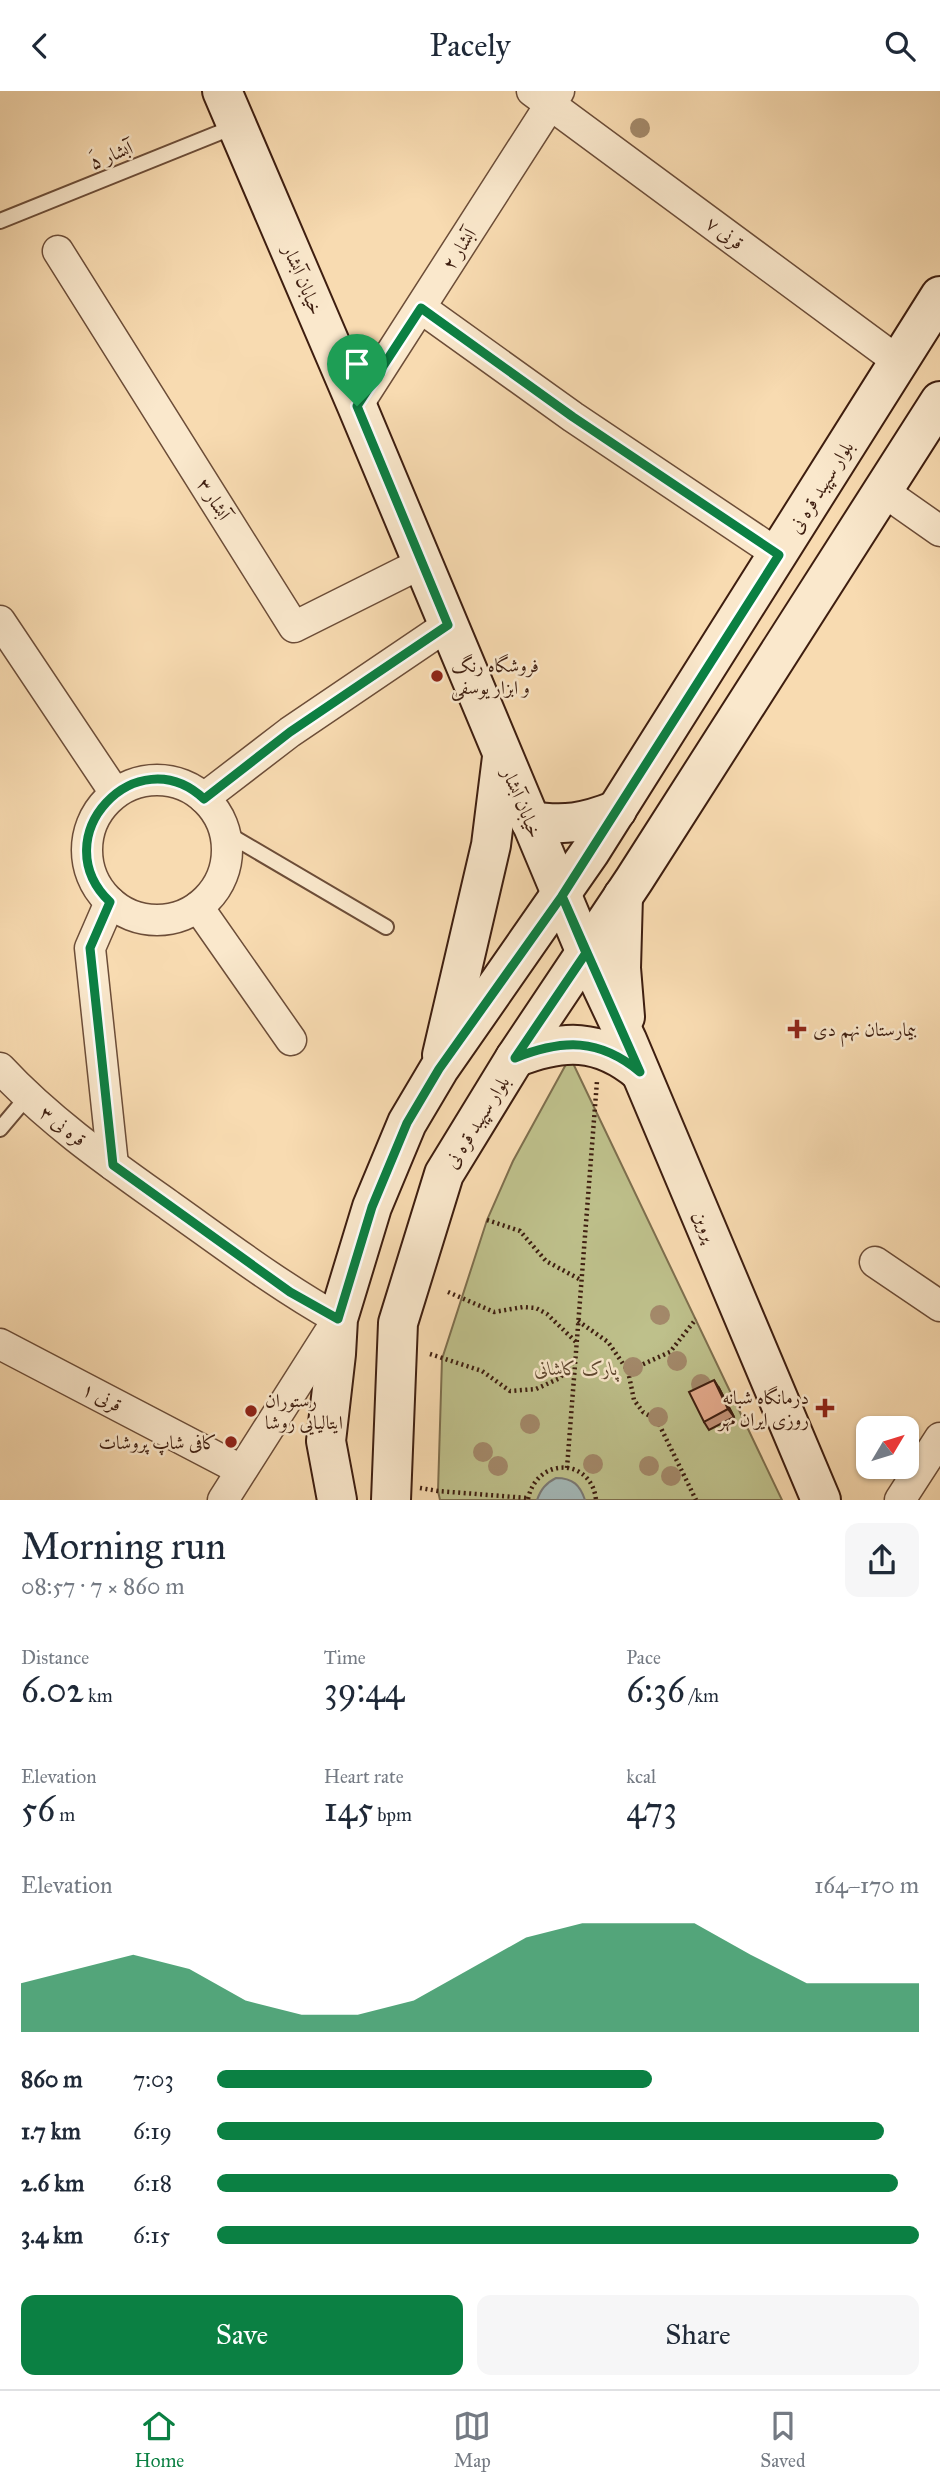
<!DOCTYPE html>
<html lang="en">
<head>
<meta charset="utf-8">
<style>
	:root { --surface:#fff; --page:#f6f6f7; --text:#1f2937; --muted:#747a83; --line:#e0e1e3; --accent:#0b8043 }
	body { margin:0; font-family:"IM FELL Great Primer",Amiri,serif; background:var(--page); color:var(--text); height:100vh; display:flex; flex-direction:column; font-size:26px; white-space:nowrap }
	* { box-sizing:border-box; margin:0 }
	p { font-size:23px; color:var(--muted) }
	.icon { flex:none; width:38px; height:38px; fill:none; stroke:currentColor; stroke-width:2; stroke-linecap:round; stroke-linejoin:round }
	.map { position:relative; height:1409px; overflow:hidden }
	.drawer { display:flex; flex-direction:column; background:var(--surface); flex:1 }
	.drawer>* { flex:none }
	.needle { width:46px; rotate:52deg }
	.buttons { position:absolute; left:856px; top:1325px; display:grid; gap:14px }
	.buttons a { display:grid; place-items:center; width:63px; height:63px; border-radius:14px; background:var(--surface); box-shadow:0 2px 5px #0004; font-size:35px }
	.pin { position:absolute; display:grid; place-items:center; width:60px; height:60px; color:#fff; margin:-72px -30px; border-radius:50% 50% 50% 0; rotate:-45deg; box-shadow:0 0 7px #0007 }
	.pin .icon { rotate:45deg }
	.round { display:grid; place-items:center; flex:none; width:74px; height:74px; border-radius:14px; background:var(--page) }
	.head { display:flex; align-items:center; justify-content:space-between; height:119px; padding:0 21px }
	h1 { font-size:38px; font-weight:600; line-height:52px }
	.figures { display:grid; grid-template-columns:repeat(3,1fr); gap:10px; height:119px; padding:7px 21px }
	.figures div { display:grid; align-content:center }
	.figures b { font-size:35px; font-weight:600 }
	.figures small { font-size:19px; font-weight:400 }
	.figures p { font-size:19px }
	.chart { height:196px; padding:14px 21px }
	.chart p { display:flex; justify-content:space-between }
	.chart svg { width:100%; height:126px; margin-top:7px; fill:var(--accent); opacity:.7 }
	.button { display:flex; gap:14px; margin-top:auto; padding:14px 21px }
	.button a { flex:1; height:80px; border-radius:14px; background:var(--accent); color:#fff; font-size:28px; font-weight:600; line-height:80px; text-align:center }
	.button a+a { background:var(--page); color:var(--text) }
	ul { padding:0 21px; list-style:none; font-size:23px }
	li { display:grid; grid-template-columns:112px 84px 1fr; align-items:center; height:52px }
	li i { height:18px; border-radius:9px; background:var(--accent) }
	header { display:flex; justify-content:space-between; align-items:center; height:91px; padding:0 21px; background:var(--surface); font-size:32px; font-weight:600 }
	.menu { display:flex; justify-content:space-around; align-items:center; height:98px; border-top:2px solid var(--line); background:var(--surface); font-size:19px; color:var(--muted) }
	.menu a { display:grid; justify-items:center; gap:4px }
	.menu .current { color:var(--accent) }
	.map>svg:first-child { display:block }
</style>
</head>
<body>
<header><svg class="icon" aria-label="back" viewBox="0 0 24 24"><path d="M15 5l-7 7 7 7"/></svg>Pacely<svg class="icon" aria-label="search" viewBox="0 0 24 24"><circle cx="10" cy="10" r="6"/><path d="M15 15l6 6"/></svg></header>
<div class="map">
<svg width="940" height="1409" viewBox="0 0 940 1409">
	<rect width="100%" height="100%" fill="#f8dbb1"/>
	<filter id="stains"><feTurbulence type="fractalNoise" baseFrequency=".00286" numOctaves="4"/><feColorMatrix values="0 0 0 0 .2 0 0 0 0 .09 0 0 0 0 .02 0 0 0 .5 -.17"/></filter>
	<radialGradient id="worn" r=".72"><stop offset=".6" stop-color="#630" stop-opacity="0"/><stop offset="1" stop-color="#630" stop-opacity=".3"/></radialGradient>
	<path fill="#bec08b" stroke="#7e6f4e" stroke-width="2" d="M 570,966 L 782,1409 L 440,1409 L 438,1400 L 442,1268 L 487,1129 L 513,1070 Z"/>
	<path fill="#a3b8b8" stroke="#7b7a75" stroke-width="2" d="M 556,1387 C 573,1387 580,1394 585,1409 L 537,1409 C 541,1398 546,1392 556,1387 Z"/>
	<g fill="none" stroke-linecap="round" stroke-linejoin="round">
		<g stroke="#6c4d38" stroke-width="18">
			<g id="lane">
				<path d="M 0,130 L 236,35"/>
				<path d="M 226,742 L 386,836"/>
				<path d="M 0,1038 L 27,1006"/>
			</g>
		</g>
		<g stroke="#6c4d38" stroke-width="33">
			<g id="street">
				<path d="M 532,0 L 899,271"/>
				<path d="M 58,160 L 294,536 L 422,472"/>
				<path d="M 421,217 L 573,326 L 779,464"/>
				<path d="M 357,315 L 559,0"/>
				<path d="M 883,400 L 940,440"/>
				<path d="M 0,530 L 115,702"/>
				<circle cx="157" cy="759" r="70"/>
				<path d="M 204,707 L 290,641 L 448,534"/>
				<path d="M 110,811 L 90,857 L 113,1074"/>
				<path d="M 198,816 L 291,949"/>
				<path d="M 0,977 C 50,1031 111,1073 170,1115 C 225,1154 279,1195 338,1228 L 223,1409"/>
				<path d="M 875,1171 L 940,1215"/>
				<path d="M 0,1253 L 241,1379"/>
				<path d="M 900,1409 L 940,1347"/>
			</g>
		</g>
		<g stroke="#3e1e10" stroke-width="42">
			<g id="secondary">
				<path d="M 222,0 L 357,315 L 586,862 L 627,949 L 821,1409"/>
				<path d="M 530,730 C 565,735 584,732 617,719"/>
				<path d="M 623,805 L 621,877 L 625,926"/>
				<path d="M 442,964 L 491,754 L 502,666"/>
				<path d="M 515,967 C 563,948 599,947 640,981"/>
				<path d="M 337,1409 L 326,1350 L 336,1263 L 338,1228 L 372,1116 L 407,1032 L 439,978 L 590,761 L 940,205"/>
				<path d="M 391,1409 L 398,1232 L 444,1083 L 515,967 L 634,789 L 940,310"/>
			</g>
		</g>
		<g stroke="#3e1e10" stroke-width="4.5" stroke-dasharray="2 3.5" stroke-linecap="butt">
			<path d="M 487,1129 L 520,1140 L 546,1170 L 581,1189"/>
			<path d="M 448,1201 L 494,1221 L 523,1216 L 536,1217 L 547,1223 L 576,1251"/>
			<path d="M 578,1230 L 608,1251 L 628,1280 L 634,1309 L 643,1321 L 657,1329 L 696,1409"/>
			<path d="M 430,1263 L 482,1280 L 510,1300 L 536,1298 L 560,1287 L 574,1270"/>
			<path d="M 628,1280 L 670,1261 L 696,1228"/>
			<path d="M 567,1377 L 597,990"/>
			<path d="M 420,1397 L 438,1400 L 527,1407"/>
			<path d="M 528,1408 C 537,1365 592,1367 596,1409"/>
		</g>
		<use href="#lane" stroke="#fae8cc" stroke-width="14"/>
		<use href="#street" stroke="#fae8cc" stroke-width="30"/>
		<use href="#secondary" stroke="#fae8cc" stroke-width="38"/>
	</g>
	<g fill="#a3896a">
		<circle cx="640" cy="37" r="10"/>
		<circle cx="660" cy="1224" r="10"/>
		<circle cx="677" cy="1270" r="10"/>
		<circle cx="633" cy="1276" r="10"/>
		<circle cx="701" cy="1293" r="10"/>
		<circle cx="658" cy="1326" r="10"/>
		<circle cx="530" cy="1333" r="10"/>
		<circle cx="483" cy="1361" r="10"/>
		<circle cx="593" cy="1373" r="10"/>
		<circle cx="498" cy="1375" r="10"/>
		<circle cx="649" cy="1375" r="10"/>
		<circle cx="671" cy="1385" r="10"/>
	</g>
	<path fill="#c59379" stroke="#3e1e10" stroke-width="2" d="M 719,1297 L 734,1326 L 709,1339 L 704,1331 Z"/>
	<path fill="#a07863" stroke="#3e1e10" stroke-width="2" d="M 714,1289 L 719,1297 L 734,1326 L 728,1318 Z"/>
	<path fill="#e5ab8d" stroke="#3e1e10" stroke-width="2" d="M 714,1289 L 728,1318 L 704,1331 L 689,1301 Z"/>
	<g fill="none" stroke-linecap="round" stroke-linejoin="round">
		<g stroke="#fff" stroke-width="14">
			<path id="route" d="M 357,315 L 448,534 L 290,641 L 204,708 C 137,645 42,746 110,811 L 90,857 L 113,1074 L 290,1201 L 338,1228 L 372,1116 L 407,1032 L 439,978 L 562,805 L 640,981 C 599,947 563,948 515,967 L 586,862 L 562,805 L 779,464 L 573,326 L 421,217 L 357,315"/>
		</g>
		<use href="#route" stroke="#0b8043" stroke-width="9"/>
	</g>
	<g fill="#8f2418" stroke="#fae8cc" stroke-width="2.5">
		<circle cx="437" cy="585" r="7"/>
		<path d="M793.5 927.5h7v7h7v7h-7v7h-7v-7h-7v-7h7z"/>
		<path d="M821.5 1306.5h7v7h7v7h-7v7h-7v-7h-7v-7h7z"/>
		<circle cx="251" cy="1320" r="7"/>
		<circle cx="231" cy="1351" r="7"/>
	</g>
	<g text-anchor="middle" dominant-baseline="central" stroke-width="5" stroke-linejoin="round" paint-order="stroke">
		<g font-size="19" fill="#3e1e10" stroke="#fae8cc">
			<text transform="translate(111 64) rotate(-22)">َآبشار ۵</text>
			<text transform="translate(725 142) rotate(37)">قرنی ۷</text>
			<text transform="translate(459 158) rotate(-57)">آبشار ۲</text>
			<text transform="translate(303 189) rotate(67)">خیابان آبشار</text>
			<text transform="translate(821 396) rotate(-58)">بلوار سپهبد قره نی</text>
			<text transform="translate(214 408) rotate(58)">آبشار ۳</text>
			<text transform="translate(522 712) rotate(67)">خیابان آبشار</text>
			<text transform="translate(477 1031) rotate(-58)">بلوار سپهبد قره نی</text>
			<text transform="translate(63 1035) rotate(38)">قره نی ۳</text>
			<text transform="translate(705 1135) rotate(67)">پروین</text>
			<text transform="translate(102 1306) rotate(28)">قرنی ۱</text>
		</g>
		<g font-size="19" fill="#3e1e10" stroke="#fae8cc" text-anchor="start">
			<text x="451" y="574">فروشگاه رنگ<tspan x="451" dy="22">و ابزار یوسفی</tspan></text>
			<text x="813" y="938">بیمارستان نهم دی</text>
			<text x="809" y="1306" text-anchor="end">درمانگاه شبانه<tspan x="809" dy="22">روزی ایران مهر</tspan></text>
			<text x="265" y="1309">رستوران<tspan x="265" dy="22">ایتالیایی روشا</tspan></text>
			<text x="217" y="1351" text-anchor="end">کافی شاپ پروشات</text>
		</g>
		<g font-size="19" font-style="italic" fill="#5e462f" stroke="#fae8cc">
			<text x="576" y="1277">پارک کاشانی</text>
		</g>
	</g>
	<rect width="100%" height="100%" filter="url(#stains)"/>
	<rect width="100%" height="100%" fill="url(#worn)"/>
</svg>
<div class="buttons">
<a><svg class="needle" viewBox="-14 -14 28 28"><path d="M0-13l5 13h-10z" fill="#e53935"/><path d="M0 13l5-13h-10z" fill="#747a83"/></svg></a>
</div>
<div class="pin" style="left:357px;top:315px;background:#1e9e55"><svg class="icon" aria-label="arrive" viewBox="0 0 24 24"><path d="M6 21V4h12l-3 4 3 4H6"/></svg></div>
</div>
<section class="drawer">
<div class="head"><div><h1>Morning run</h1><p>08:57 · 7 × 860 m</p></div><a class="round"><svg class="icon" aria-label="share" viewBox="0 0 24 24"><path d="M12 15V3M7 8l5-5 5 5M5 13v7h14v-7"/></svg></a></div>
<div class="figures">
<div><p>Distance</p><b>6.02<small> km</small></b></div>
<div><p>Time</p><b>39:44</b></div>
<div><p>Pace</p><b>6:36<small> /km</small></b></div>
</div>
<div class="figures">
<div><p>Elevation</p><b>56<small> m</small></b></div>
<div><p>Heart rate</p><b>145<small> bpm</small></b></div>
<div><p>kcal</p><b>473</b></div>
</div>
<div class="chart"><p><span>Elevation</span>164–170 m</p>
<svg viewBox="0 0 160 44" preserveAspectRatio="none"><path d="M0 44V27L10 22L20 17L30 22L40 33L50 38L60 38L70 33L80 22L90 11L100 6L110 6L120 6L130 17L140 27L150 27L160 27V44z"/></svg>
</div>
<ul>
<li><b>860 m</b>7:03<i style="width:62%"></i></li>
<li><b>1.7 km</b>6:19<i style="width:95%"></i></li>
<li><b>2.6 km</b>6:18<i style="width:97%"></i></li>
<li><b>3.4 km</b>6:15<i style="width:100%"></i></li>
</ul>
<div class="button"><a>Save</a><a>Share</a></div>
</section>
<nav class="menu">
<a class="current"><svg class="icon" aria-label="home" viewBox="0 0 24 24"><path d="M3 11l9-7 9 7M6 9v11h12V9"/></svg>Home</a>
<a><svg class="icon" aria-label="map" viewBox="0 0 24 24"><path d="M3 6l6-2 6 2 6-2v14l-6 2-6-2-6 2zM9 4v14M15 6v14"/></svg>Map</a>
<a><svg class="icon" aria-label="saved" viewBox="0 0 24 24"><path d="M7 4h10v16l-5-4-5 4z"/></svg>Saved</a>
</nav>
</body>
</html>
